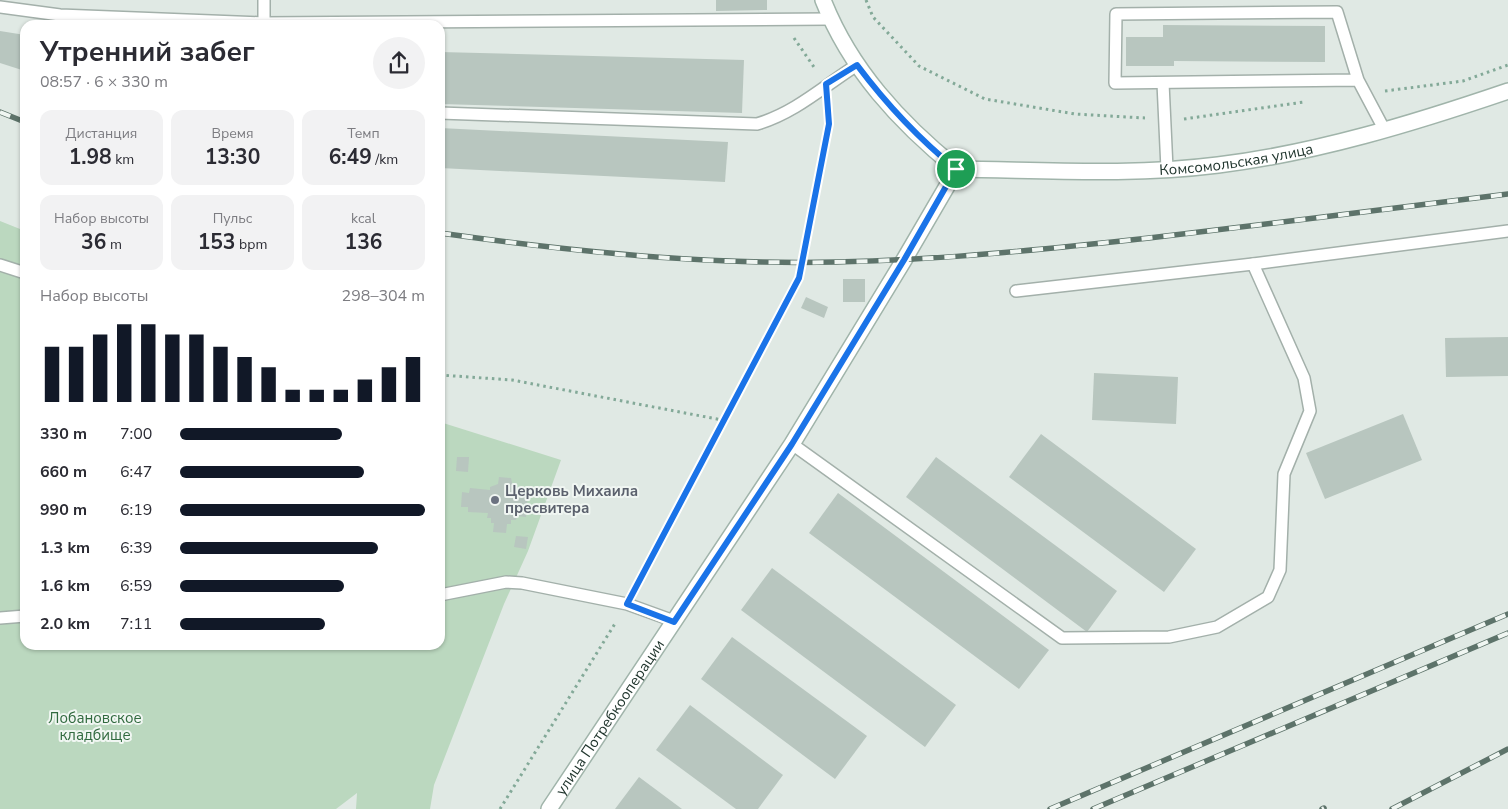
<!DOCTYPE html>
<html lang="ru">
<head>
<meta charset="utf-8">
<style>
	:root { --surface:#fff; --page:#f2f2f3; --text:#2b2b33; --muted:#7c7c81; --accent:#111827 }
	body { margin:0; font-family:"Nunito Sans",sans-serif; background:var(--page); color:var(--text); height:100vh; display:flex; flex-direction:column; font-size:19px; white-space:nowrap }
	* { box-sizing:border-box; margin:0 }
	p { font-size:16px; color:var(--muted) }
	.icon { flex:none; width:28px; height:28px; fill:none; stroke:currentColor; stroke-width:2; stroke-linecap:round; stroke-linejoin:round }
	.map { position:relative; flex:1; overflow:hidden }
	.side { position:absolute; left:20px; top:20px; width:425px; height:630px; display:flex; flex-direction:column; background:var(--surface); border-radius:15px; box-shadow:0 1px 4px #0004 }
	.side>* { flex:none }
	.pin { position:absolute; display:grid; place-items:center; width:42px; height:42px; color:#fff; margin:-21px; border:2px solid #fff; border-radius:50%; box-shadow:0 1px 5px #0007 }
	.round { display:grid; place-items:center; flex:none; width:52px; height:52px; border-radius:26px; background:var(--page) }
	.headline { display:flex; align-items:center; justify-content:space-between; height:85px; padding:0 20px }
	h1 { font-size:28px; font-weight:700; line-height:38px }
	.figures { display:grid; grid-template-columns:repeat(3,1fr); gap:8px; height:85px; padding:5px 20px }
	.figures div { display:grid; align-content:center; border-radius:12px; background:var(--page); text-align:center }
	.figures b { font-size:21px; font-weight:700 }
	.figures small { font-size:14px; font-weight:400 }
	.figures p { font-size:14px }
	.chart { height:140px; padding:10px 20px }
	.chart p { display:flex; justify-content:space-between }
	.chart svg { width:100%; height:90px; margin-top:5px; stroke:var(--accent); stroke-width:6 }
	ul { padding:0 20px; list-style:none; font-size:16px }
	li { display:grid; grid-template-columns:80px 60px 1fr; align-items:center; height:38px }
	li i { height:12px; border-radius:6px; background:var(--accent) }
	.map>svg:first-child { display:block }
</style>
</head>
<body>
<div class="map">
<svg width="1508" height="809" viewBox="0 0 1508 809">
	<rect width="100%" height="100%" fill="#e0e9e4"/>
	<path fill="#bbd8bf" d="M 0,221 L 25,231 L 25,645 L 440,645 L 440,422 L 561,460 L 528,551 L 504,604 L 434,785 L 430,809 L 356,809 L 357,793 L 336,809 L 0,809 Z"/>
	<g fill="#b8c6bf">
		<path d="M 716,0 L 767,0 L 767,10 L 716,11 Z"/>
		<path d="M 1163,25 L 1325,26 L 1325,62 L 1174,61 L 1174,66 L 1126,66 L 1126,37 L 1163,37 Z"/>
		<path d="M 0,31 L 25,35 L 25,71 L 0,63 Z"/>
		<path d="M 440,52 L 744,60 L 742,113 L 440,104 Z"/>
		<path d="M 440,128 L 728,142 L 725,182 L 440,168 Z"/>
		<rect x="843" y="279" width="22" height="23"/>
		<path d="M 806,297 L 828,307 L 824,318 L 801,308 Z"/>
		<path d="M 1508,337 L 1508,376 L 1446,377 L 1445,338 Z"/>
		<path d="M 1094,373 L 1178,377 L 1176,424 L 1092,420 Z"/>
		<path d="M 1403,414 L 1422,460 L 1325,499 L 1306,453 Z"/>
		<path d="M 1041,434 L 1196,549 L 1164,592 L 1009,477 Z"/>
		<path d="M 457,457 L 469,457 L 468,472 L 456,471 Z"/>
		<path d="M 936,457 L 1117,591 L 1087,632 L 906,497 Z"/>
		<path d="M 499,477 L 511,478 L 513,488 L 519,489 L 518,493 L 528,494 L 526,517 L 517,516 L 516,520 L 511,520 L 511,524 L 507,524 L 506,533 L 493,532 L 494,523 L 491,523 L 491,518 L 487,518 L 488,513 L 468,512 L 468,507 L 461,507 L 462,492 L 469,493 L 470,488 L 490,490 L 490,487 L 498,484 Z"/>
		<path d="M 838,493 L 1049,650 L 1019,689 L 809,533 Z"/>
		<path d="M 516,536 L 528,537 L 526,549 L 514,547 Z"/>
		<path d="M 772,568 L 956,705 L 925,747 L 741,610 Z"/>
		<path d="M 732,637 L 867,736 L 835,779 L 701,679 Z"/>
		<path d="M 690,705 L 783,775 L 758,809 L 736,809 L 656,750 Z"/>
		<path d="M 639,777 L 682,809 L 615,809 Z"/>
	</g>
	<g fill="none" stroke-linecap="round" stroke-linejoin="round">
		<g stroke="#a3b0aa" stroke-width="14">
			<g id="lane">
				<path d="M 264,0 L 264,23"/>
				<path d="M 0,7 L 60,15 L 264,23 L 830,19"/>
				<path d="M 1358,80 L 1115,83 L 1116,14 L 1337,12 L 1358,80 L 1384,129"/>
				<path d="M 1163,83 L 1167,169"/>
				<path d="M 440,113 L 757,124 C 795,113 824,86 857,65"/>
				<path d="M 0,265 L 25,273"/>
				<path d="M 1016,291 L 1253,264 L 1508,231"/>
				<path d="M 792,444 L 1062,638 L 1169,637 L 1217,627 L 1268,597 L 1280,570 L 1284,474 L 1310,411 L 1304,378 L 1253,264"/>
				<path d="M 440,595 L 506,582 L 522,583 L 627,604 L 674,621"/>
				<path d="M 0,618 L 25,616"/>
			</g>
		</g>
		<g stroke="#a0b4aa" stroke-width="18">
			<g id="secondary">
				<path d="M 823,0 C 850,69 900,123 957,169"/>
				<path id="s1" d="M 957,169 C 1044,170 1131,176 1218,165 C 1316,153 1414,123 1508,91"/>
				<path id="s2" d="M 549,809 L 792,444 L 904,260 L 957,169"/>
			</g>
		</g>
		<g stroke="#83a998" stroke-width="3" stroke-dasharray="2.5 4" stroke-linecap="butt">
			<path d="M 866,0 L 873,17 L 919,66 L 985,99 L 1075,114 L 1145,118"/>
			<path d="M 794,38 L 816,70"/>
			<path d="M 1385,91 L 1463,81 L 1508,65"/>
			<path d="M 1184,119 L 1304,102"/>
			<path d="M 440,375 L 512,380 L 722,420"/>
			<path d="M 636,588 L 799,278 L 819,179 L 829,124 L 829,107"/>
			<path d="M 500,809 L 616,622"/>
		</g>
		<use href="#lane" stroke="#fff" stroke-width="11"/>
		<use href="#secondary" stroke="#fff" stroke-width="15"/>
		<g stroke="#5d736a" stroke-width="5.5">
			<g id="rail">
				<path d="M 0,112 L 25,122"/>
				<path d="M 440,233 C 547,248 654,260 762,262 C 892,265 1021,252 1149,238 C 1269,224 1388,209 1508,194"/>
				<path d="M 1050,809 L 1508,614"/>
				<path d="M 1093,809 L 1508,633"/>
				<path d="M 1322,809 L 1324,808"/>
				<path d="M 1392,809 L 1508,749"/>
			</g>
		</g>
		<use href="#rail" stroke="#f0f6f2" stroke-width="4" stroke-dasharray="11" stroke-linecap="butt"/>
	</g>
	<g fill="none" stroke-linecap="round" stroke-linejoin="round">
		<g stroke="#fff" stroke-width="10">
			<path id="route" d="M 857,65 C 887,105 918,138 956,169 L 904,260 L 792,444 L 674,622 L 627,604 L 799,278 L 829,124 L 826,84 Z"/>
		</g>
		<use href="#route" stroke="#1a73e8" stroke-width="6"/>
	</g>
	<circle fill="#6b7280" stroke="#f0f6f2" stroke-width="2" cx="495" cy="500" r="5"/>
	<g text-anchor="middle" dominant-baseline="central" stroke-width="4" stroke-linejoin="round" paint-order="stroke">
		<g font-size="15" fill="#22372f" stroke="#f0f6f2">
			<text stroke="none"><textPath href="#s1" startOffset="280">Комсомольская улица</textPath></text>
			<text stroke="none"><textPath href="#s2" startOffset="110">улица Потребкооперации</textPath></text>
		</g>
		<g font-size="15" font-weight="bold" fill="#5b616d" stroke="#f0f6f2" text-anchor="start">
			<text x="505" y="491">Церковь Михаила<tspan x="505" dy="17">пресвитера</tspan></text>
		</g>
		<g font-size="15" fill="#316a3f" stroke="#f0f6f2">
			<text x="95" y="718">Лобановское<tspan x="95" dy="17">кладбище</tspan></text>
		</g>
	</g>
</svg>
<div class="pin" style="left:956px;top:169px;background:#1e9e55"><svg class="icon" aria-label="arrive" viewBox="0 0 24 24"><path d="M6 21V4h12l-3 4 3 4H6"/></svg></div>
<section class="side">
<div class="headline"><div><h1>Утренний забег</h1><p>08:57 · 6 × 330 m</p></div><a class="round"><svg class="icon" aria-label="share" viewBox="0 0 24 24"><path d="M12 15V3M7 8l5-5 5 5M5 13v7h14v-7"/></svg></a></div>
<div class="figures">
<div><p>Дистанция</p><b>1.98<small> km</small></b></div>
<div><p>Время</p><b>13:30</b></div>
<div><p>Темп</p><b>6:49<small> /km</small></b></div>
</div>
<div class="figures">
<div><p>Набор высоты</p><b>36<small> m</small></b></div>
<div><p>Пульс</p><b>153<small> bpm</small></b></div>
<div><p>kcal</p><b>136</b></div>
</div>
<div class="chart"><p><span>Набор высоты</span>298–304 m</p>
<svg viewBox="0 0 160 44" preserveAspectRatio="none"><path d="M5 44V17M15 44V17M25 44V11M35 44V6M45 44V6M55 44V11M65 44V11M75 44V17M85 44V22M95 44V27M105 44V38M115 44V38M125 44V38M135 44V33M145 44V27M155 44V22"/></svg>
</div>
<ul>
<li><b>330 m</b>7:00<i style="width:66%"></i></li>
<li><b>660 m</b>6:47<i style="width:75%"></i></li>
<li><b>990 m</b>6:19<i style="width:100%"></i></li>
<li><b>1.3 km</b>6:39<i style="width:81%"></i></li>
<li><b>1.6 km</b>6:59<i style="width:67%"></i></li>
<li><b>2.0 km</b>7:11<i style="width:59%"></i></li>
</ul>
</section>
</div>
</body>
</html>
